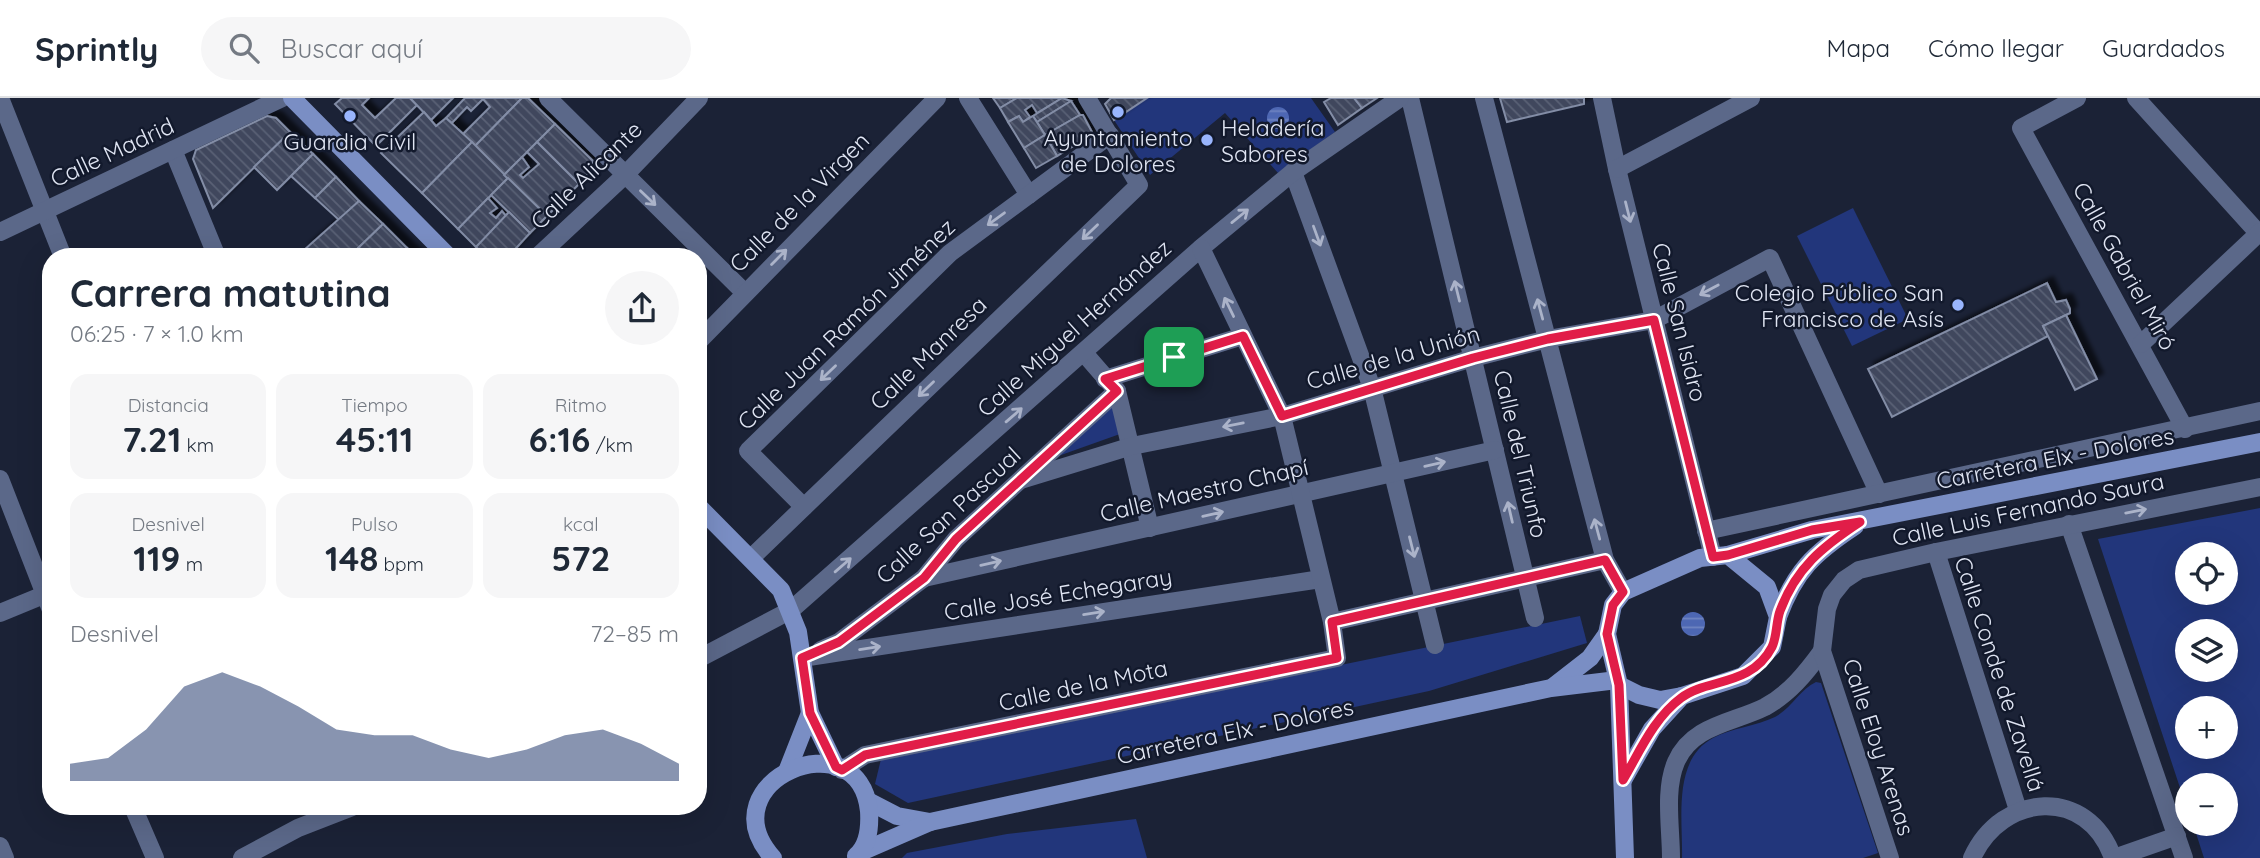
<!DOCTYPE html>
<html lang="es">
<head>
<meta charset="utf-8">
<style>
	:root { --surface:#fff; --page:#f6f6f7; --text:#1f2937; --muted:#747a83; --line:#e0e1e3; --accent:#566890 }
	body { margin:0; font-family:Quicksand,sans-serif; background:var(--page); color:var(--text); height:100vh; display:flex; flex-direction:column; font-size:26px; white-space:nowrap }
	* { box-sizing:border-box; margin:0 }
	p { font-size:23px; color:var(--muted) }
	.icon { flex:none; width:38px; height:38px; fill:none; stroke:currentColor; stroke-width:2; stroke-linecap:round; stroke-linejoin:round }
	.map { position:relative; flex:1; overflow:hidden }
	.sheet { position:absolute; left:42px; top:150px; width:665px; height:567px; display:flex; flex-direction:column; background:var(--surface); border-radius:28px; box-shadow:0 7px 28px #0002 }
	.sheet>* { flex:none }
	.tools { position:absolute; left:2175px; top:444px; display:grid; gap:14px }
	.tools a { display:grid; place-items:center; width:63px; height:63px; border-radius:50%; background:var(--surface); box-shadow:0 7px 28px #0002; font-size:35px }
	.pin { position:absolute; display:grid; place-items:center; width:60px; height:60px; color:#fff; margin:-30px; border-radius:14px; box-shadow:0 4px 10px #0006 }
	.round { display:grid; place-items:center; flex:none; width:74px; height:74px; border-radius:37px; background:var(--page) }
	.head { display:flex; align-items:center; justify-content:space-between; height:119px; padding:0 28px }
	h1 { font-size:38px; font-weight:700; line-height:52px }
	.figures { display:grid; grid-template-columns:repeat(3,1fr); gap:10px; height:119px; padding:7px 28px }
	.figures div { display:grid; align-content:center; border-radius:18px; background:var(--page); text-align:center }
	.figures b { font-size:35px; font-weight:700 }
	.figures small { font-size:19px; font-weight:400 }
	.figures p { font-size:19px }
	.chart { height:196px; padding:14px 28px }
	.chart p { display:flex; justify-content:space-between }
	.chart svg { width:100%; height:126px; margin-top:7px; fill:var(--accent); opacity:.7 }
	header { display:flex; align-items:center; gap:42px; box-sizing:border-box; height:98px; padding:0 35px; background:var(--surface); border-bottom:2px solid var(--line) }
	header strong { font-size:33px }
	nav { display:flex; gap:38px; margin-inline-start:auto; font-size:24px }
	.search { width:490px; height:63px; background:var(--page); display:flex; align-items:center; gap:18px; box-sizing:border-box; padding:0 24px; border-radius:38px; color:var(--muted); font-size:26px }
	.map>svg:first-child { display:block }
</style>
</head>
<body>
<header>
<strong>Sprintly</strong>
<div class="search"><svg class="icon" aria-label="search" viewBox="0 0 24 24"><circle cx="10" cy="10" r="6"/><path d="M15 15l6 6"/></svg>Buscar aquí</div>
<nav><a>Mapa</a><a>Cómo llegar</a><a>Guardados</a></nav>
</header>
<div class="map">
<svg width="2260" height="760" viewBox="0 0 2260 760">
	<defs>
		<pattern id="water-rules" width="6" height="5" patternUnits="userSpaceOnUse" patternTransform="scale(1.75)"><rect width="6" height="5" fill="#4d67b3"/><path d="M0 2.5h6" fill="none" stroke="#6f84c1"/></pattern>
		<pattern id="building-back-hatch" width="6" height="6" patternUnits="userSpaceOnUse" patternTransform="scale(1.75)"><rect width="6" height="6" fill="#3f475d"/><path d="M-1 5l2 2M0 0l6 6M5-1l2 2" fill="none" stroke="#5a6175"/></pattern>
		<filter id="shadow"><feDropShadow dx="6" dy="-6" stdDeviation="2" flood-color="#0009"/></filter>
	</defs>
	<rect width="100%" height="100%" fill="#1b2236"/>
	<g fill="#22367b" fill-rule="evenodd">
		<path d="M 1147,0 L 1311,0 L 1335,34 L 1278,75 L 1225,15 L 1150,77 L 1114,22 Z"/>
		<path d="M 1853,110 L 1908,221 L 1852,248 L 1797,138 Z"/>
		<path d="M 1114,307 L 1120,336 L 1047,362 Z"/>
		<path d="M 2260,410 L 2260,760 L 2204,760 L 2193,726 L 2226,726 L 2226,688 L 2188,688 L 2187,711 L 2098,441 ZM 2188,457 L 2226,457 L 2226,495 L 2188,495 ZM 2188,534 L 2226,534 L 2226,572 L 2188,572 ZM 2188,611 L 2226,611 L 2226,649 L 2188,649 Z"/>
		<path d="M 1580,518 L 1587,545 L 1429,593 L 908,705 L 875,686 L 881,661 Z"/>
		<path d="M 1816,584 L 1821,585 L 1878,755 L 1863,760 L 1682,760 C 1683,721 1672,662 1713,640 C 1732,630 1756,628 1775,619 C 1792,610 1800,591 1816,584 Z"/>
		<path d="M 1136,721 L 1147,760 L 902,760 L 907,755 L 1007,736 Z"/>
	</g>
	<g fill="url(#water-rules)">
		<circle cx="1278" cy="20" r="11"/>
		<circle cx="1693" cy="526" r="12"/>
	</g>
	<g fill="url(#building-back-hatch)" stroke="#838da6" stroke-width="2" filter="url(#shadow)">
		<path d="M 342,0 L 369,0 L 362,7 L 375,20 L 396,0 L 410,0 L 417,7 L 376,48 L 335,6 Z"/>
		<path d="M 410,0 L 453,0 L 431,22 Z"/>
		<path d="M 465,0 L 522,0 L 475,48 L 463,36 L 490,9 L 483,1 L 471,13 L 467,9 L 452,25 L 446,20 Z"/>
		<path d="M 522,0 L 528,0 L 555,26 L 504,77 L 475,48 Z"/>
		<path d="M 993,0 L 1017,0 L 1000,10 Z"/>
		<path d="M 1017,0 L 1062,0 L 1037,15 L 1032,7 L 1025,12 L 1030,19 L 1023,24 L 1019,18 L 1008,24 L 1000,10 Z"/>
		<path d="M 1062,0 L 1071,3 L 1037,24 L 1033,18 Z"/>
		<path d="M 1111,0 L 1147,0 L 1114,22 L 1105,6 Z"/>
		<path d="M 1331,0 L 1354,0 L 1362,10 L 1338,27 L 1324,4 Z"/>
		<path d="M 1354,0 L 1377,0 L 1362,10 Z"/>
		<path d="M 1500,0 L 1584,0 L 1584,6 L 1507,24 Z"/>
		<path d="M 1071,3 L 1080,17 L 1045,37 L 1037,24 Z"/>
		<path d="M 424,14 L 436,28 L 446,20 L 472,44 L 422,95 L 381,55 Z"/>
		<path d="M 1080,17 L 1083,17 L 1093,36 L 1057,58 L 1045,37 Z"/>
		<path d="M 267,18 L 276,20 L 290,34 L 213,110 L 193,61 L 196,52 Z"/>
		<path d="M 1019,18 L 1023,24 L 1033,18 L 1045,37 L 1024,50 L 1008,24 Z"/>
		<path d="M 555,26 L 593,63 L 593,70 L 579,86 L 537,44 Z"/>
		<path d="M 290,34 L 313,56 L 277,92 L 254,69 Z"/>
		<path d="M 1045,37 L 1057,58 L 1036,70 L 1024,50 Z"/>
		<path d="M 472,44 L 508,80 L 458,131 L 422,95 Z"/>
		<path d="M 537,44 L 579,86 L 547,118 L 504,77 L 522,59 L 529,69 L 520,77 L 523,80 L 539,66 L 527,54 Z"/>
		<path d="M 313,56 L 336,79 L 315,100 L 291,78 Z"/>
		<path d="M 336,79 L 359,103 L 339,122 L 315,100 Z"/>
		<path d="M 508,80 L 547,118 L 530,135 L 491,97 Z"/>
		<path d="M 488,100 L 497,110 L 490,115 L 496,120 L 502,113 L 507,119 L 476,149 L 458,131 Z"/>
		<path d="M 359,103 L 383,126 L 349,159 L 311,159 L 304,152 Z"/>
		<path d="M 509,114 L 530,135 L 508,159 L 486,159 L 476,149 Z"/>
		<path d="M 383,126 L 407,150 L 398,159 L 355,159 L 352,156 Z"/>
		<path d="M 407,150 L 417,159 L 398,159 Z"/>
		<path d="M 2047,185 L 2056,204 L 2066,202 L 2070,211 L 2070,215 L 2043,228 L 2048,238 L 1892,319 L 1868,271 Z"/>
		<path d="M 2066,217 L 2097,281 L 2075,292 L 2043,228 Z"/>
	</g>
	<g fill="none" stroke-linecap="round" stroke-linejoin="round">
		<g stroke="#5b6889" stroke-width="18">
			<path d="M 0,0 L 63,159"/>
			<path d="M 548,0 L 744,194"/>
			<path d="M 968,0 L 1029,97"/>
			<path d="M 1410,0 L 1535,520"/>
			<path d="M 1484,0 L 1605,462 L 1623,494"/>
			<path d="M 1602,0 L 1617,71 L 1713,459"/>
			<path d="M 2077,0 L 2021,30 L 2185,331"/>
			<path d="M 2136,0 L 2260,137"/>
			<path d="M 173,52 L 217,159"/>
			<path d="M 1617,71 L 1751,0"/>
			<path d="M 1293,74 L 1372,290 L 1435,547"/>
			<path d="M 0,134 L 282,0"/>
			<path d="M 537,159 L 624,78 L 699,0"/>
			<path d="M 698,244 L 937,0"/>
			<path d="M 2141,246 L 2260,134"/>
			<path d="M 1084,255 L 1117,293 L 1150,430"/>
			<path d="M 1105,281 L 1243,238"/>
			<path d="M 0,381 L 51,512"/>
			<path d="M 1021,382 L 1132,348 L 1282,318 L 1473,260 L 1548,241 L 1654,222 L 1770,160 L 1879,396"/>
			<path d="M 804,409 L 748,353 L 950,155 L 1110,37"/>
			<path d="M 2069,426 L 2184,760"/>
			<path d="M 1706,433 L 2260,313"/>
			<path d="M 1936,454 L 2018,712"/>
			<path d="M 751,460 L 1139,87 L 1087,0"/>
			<path d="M 924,480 L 1495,352"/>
			<path d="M 0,515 L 51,494"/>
			<path d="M 1332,524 L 1605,462"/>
			<path d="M 821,552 L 839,544 L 924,480 L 956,441 L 1117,293"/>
			<path d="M 802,560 L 1321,481"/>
			<path d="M 698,561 L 791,512 L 1201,150 L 1293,74 L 1400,0"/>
			<path d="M 842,672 L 865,657 L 1337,560 L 1332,524 L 1282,318 L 1201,150"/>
			<path d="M 133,709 L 155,760"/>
			<path d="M 0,748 L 5,760"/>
			<path d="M 242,760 L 298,730 L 352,709"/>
			<path d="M 1671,760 C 1671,730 1664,692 1676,664 C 1692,627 1733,625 1765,609 C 1789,596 1806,575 1822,553"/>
			<path d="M 1890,760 L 1822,553 L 1827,511 L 1832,497 L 1844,482 L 1859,472 L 1936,454 L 2260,389"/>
			<path d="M 1972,760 C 2002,694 2088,688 2113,760"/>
			<path d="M 2114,760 L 2177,738"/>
		</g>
		<g stroke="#7a8ec4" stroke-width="18">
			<path d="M 292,0 L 449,159"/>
			<path d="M 698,408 L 781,492 L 798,534 L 810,615 L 836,669"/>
			<path d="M 1728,457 L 1812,432 L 2260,344"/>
			<path d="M 1728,457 L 1767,489 L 1778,519 L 1772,549 L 1743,578 L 1682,598 L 1660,602 L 1639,597 L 1619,587 L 1607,536 L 1613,507 L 1623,494 L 1700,460 Z"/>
			<path d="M 1778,519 C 1795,473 1814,455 1855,428"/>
			<path d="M 1619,587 L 1625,760"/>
			<path d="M 1554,588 L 1590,560 L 1607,536"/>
			<path d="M 788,671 L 810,615"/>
			<path d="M 1623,682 L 1652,631 L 1682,598"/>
			<path d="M 868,703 L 897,718 L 930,724"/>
			<path d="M 861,754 L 930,724 L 1551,590 L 1617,582"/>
			<path d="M 773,760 C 704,683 859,618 869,713 C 870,729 868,748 856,758"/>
		</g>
	</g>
	<defs><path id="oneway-shaft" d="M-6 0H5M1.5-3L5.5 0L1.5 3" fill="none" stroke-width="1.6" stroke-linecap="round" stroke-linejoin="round" transform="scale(1.75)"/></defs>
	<g stroke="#abb3c9">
		<use href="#oneway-shaft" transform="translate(648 100) rotate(44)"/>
		<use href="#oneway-shaft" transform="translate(1628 114) rotate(76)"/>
		<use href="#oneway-shaft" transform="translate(1240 118) rotate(-39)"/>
		<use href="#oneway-shaft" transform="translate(996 121) rotate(144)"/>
		<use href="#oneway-shaft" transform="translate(1090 134) rotate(136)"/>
		<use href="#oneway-shaft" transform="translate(1317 138) rotate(70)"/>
		<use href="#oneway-shaft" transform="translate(779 159) rotate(-45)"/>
		<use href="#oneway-shaft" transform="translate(1709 192) rotate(152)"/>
		<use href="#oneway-shaft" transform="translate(1457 193) rotate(-104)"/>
		<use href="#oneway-shaft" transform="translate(1229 209) rotate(-116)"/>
		<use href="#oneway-shaft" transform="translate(1540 211) rotate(-105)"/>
		<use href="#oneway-shaft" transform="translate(828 275) rotate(136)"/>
		<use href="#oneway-shaft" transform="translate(926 291) rotate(136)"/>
		<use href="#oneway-shaft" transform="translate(1014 317) rotate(-41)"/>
		<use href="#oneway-shaft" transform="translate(1233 327) rotate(169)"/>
		<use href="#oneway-shaft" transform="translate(1435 366) rotate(-13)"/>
		<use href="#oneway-shaft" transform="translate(2136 413) rotate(-11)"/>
		<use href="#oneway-shaft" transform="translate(1510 414) rotate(-103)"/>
		<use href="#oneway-shaft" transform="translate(1213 416) rotate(-13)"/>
		<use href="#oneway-shaft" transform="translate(1597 431) rotate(-105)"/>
		<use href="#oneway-shaft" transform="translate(1412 449) rotate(76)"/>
		<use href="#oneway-shaft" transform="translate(991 465) rotate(-13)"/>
		<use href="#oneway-shaft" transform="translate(843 467) rotate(-41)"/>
		<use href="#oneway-shaft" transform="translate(1094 515) rotate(-9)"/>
		<use href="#oneway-shaft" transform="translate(870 550) rotate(-9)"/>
	</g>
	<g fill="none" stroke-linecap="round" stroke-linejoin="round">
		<g stroke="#fff" stroke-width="14">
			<path id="route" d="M 1654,222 L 1713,459 L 1728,457 L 1812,432 L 1860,424 C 1822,449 1796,470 1780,513 C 1776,524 1777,539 1772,549 C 1751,589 1707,580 1681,600 C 1654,620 1640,653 1623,682 L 1619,587 L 1607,536 L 1613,507 L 1623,494 L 1605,462 L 1332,524 L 1337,560 L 865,657 L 842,672 L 836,669 L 810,615 L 802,560 L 839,544 L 924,480 L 956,441 L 1117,293 L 1105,281 L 1243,238 L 1282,318 L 1473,260 L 1548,241 Z"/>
		</g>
		<use href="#route" stroke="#e11d48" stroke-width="9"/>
	</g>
	<g fill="#99b5fd" stroke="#12192c" stroke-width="2.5">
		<circle cx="1118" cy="14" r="7"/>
		<circle cx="350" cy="18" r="7"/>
		<circle cx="1207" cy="42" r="7"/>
		<circle cx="1958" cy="207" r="7"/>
	</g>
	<g text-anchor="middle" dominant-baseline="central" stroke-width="5" stroke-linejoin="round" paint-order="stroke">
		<g font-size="23" fill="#e0e5f3" stroke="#12192c">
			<text x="1221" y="29" text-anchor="start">Heladería<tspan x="1221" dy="26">Sabores</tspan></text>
			<text x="1118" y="39">Ayuntamiento<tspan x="1118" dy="26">de Dolores</tspan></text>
			<text x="350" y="43">Guardia Civil</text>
			<text x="1944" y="194" text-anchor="end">Colegio Público San<tspan x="1944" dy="26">Francisco de Asís</tspan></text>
		</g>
		<g font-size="23" fill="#e0e5f3" stroke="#12192c">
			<text transform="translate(112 54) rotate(-25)">Calle Madrid</text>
			<text transform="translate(586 77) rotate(-44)">Calle Alicante</text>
			<text transform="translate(799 104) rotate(-45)">Calle de la Virgen</text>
			<text transform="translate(2125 168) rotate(61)">Calle Gabriel Miró</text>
			<text transform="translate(1680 224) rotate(76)">Calle San Isidro</text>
			<text transform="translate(846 226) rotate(-44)">Calle Juan Ramón Jiménez</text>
			<text transform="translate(1074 230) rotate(-42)">Calle Miguel Hernández</text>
			<text transform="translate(928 255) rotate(-44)">Calle Manresa</text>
			<text transform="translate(1393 259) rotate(-16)">Calle de la Unión</text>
			<text transform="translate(1521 356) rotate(77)">Calle del Triunfo</text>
			<text transform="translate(2055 360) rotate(-11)">Carretera Elx - Dolores</text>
			<text transform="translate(1204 392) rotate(-13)">Calle Maestro Chapí</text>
			<text transform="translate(2028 411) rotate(-12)">Calle Luis Fernando Saura</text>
			<text transform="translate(948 417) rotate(-43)">Calle San Pascual</text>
			<text transform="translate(1058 496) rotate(-9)">Calle José Echegaray</text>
			<text transform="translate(2000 576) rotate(72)">Calle Conde de Zavellá</text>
			<text transform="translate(1083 587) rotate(-12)">Calle de la Mota</text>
			<text transform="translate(1235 633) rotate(-12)">Carretera Elx - Dolores</text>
			<text transform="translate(1879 649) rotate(72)">Calle Eloy Arenas</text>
		</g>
	</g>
</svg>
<div class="tools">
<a><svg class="icon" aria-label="locate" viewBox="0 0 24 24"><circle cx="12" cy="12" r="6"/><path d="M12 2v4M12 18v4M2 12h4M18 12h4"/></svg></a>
<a><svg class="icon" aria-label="layers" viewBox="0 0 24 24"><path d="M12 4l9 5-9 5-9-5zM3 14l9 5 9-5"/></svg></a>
<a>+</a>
<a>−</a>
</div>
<div class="pin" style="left:1174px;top:259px;background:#1e9e55"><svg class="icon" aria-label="arrive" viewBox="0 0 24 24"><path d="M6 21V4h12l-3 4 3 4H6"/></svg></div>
<section class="sheet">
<div class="head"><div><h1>Carrera matutina</h1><p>06:25 · 7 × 1.0 km</p></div><a class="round"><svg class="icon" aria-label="share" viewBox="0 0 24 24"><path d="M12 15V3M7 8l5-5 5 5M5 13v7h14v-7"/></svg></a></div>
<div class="figures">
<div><p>Distancia</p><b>7.21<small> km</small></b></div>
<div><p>Tiempo</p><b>45:11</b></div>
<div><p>Ritmo</p><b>6:16<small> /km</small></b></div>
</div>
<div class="figures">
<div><p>Desnivel</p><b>119<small> m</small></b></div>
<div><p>Pulso</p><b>148<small> bpm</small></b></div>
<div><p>kcal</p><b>572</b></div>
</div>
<div class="chart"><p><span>Desnivel</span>72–85 m</p>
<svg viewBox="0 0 160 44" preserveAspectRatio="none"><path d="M0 44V38L10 36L20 26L30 11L40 6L50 11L60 18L70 26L80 28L90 28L100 33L110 36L120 33L130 28L140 26L150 31L160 38V44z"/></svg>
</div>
</section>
</div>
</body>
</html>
